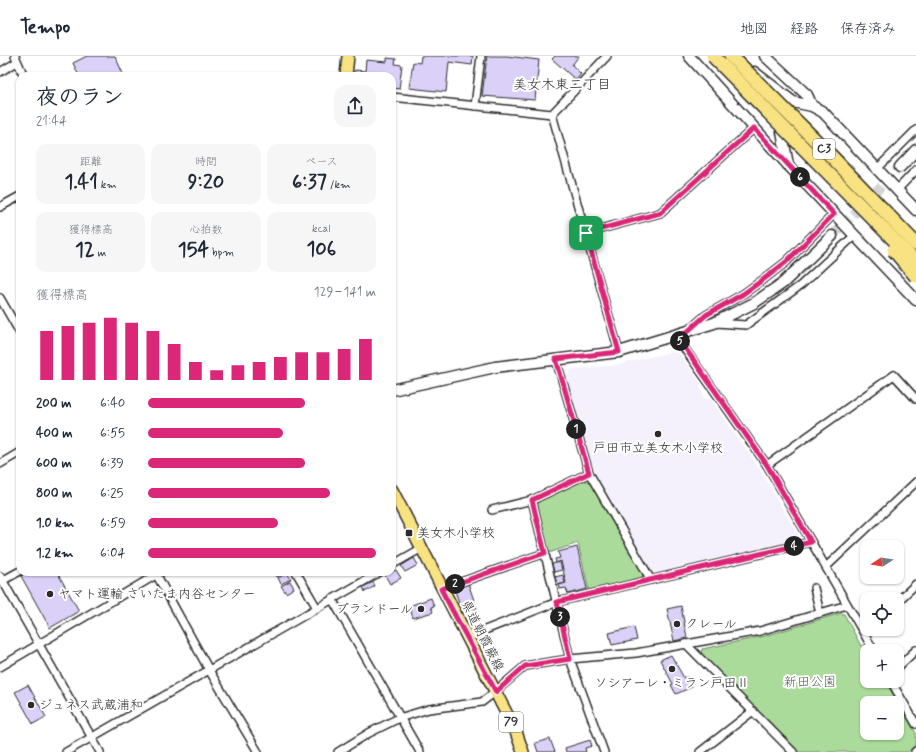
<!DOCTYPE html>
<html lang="ja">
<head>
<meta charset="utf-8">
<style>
	:root { --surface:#fff; --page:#f6f6f7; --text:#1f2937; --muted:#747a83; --line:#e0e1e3; --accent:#db2777 }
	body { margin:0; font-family:Mynerve,"Klee One",sans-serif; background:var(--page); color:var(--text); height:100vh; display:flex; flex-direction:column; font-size:15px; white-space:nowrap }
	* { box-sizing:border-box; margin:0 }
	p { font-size:13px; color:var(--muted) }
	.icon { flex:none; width:22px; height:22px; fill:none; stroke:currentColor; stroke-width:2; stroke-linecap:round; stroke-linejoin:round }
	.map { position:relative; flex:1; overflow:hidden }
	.side { position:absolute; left:16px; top:16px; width:380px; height:504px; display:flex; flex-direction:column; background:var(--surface); border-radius:12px; box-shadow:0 1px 3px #0004 }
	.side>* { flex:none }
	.needle { width:26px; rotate:258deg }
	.fabs { position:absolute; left:860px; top:484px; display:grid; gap:8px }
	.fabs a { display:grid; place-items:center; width:44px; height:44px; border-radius:8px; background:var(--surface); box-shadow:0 1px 3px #0004; font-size:20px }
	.pin { position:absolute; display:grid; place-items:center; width:34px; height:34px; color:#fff; margin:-17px; border-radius:8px; box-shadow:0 2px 6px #0006 }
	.km { position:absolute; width:20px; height:20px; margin:-10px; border-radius:50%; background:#222; color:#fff; font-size:11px; line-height:20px; text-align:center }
	.round { display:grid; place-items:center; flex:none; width:42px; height:42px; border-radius:12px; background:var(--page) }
	.head { display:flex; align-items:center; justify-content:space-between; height:68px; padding:0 20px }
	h1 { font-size:22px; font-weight:800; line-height:30px }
	.metrics { display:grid; grid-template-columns:repeat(3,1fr); gap:6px; height:68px; padding:4px 20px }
	.metrics div { display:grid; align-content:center; border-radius:10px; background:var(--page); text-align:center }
	.metrics b { font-size:20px; font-weight:800 }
	.metrics small { font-size:11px; font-weight:400 }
	.metrics p { font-size:11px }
	.chart { height:112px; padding:8px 20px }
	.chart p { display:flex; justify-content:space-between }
	.chart svg { width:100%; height:72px; margin-top:4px; stroke:var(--accent); stroke-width:6 }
	ul { padding:0 20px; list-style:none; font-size:13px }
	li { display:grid; grid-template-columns:64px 48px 1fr; align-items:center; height:30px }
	li i { height:10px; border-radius:5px; background:var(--accent) }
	header { display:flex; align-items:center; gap:24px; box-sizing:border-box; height:56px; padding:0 20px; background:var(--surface); border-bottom:1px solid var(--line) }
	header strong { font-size:19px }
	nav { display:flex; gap:22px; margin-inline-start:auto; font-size:14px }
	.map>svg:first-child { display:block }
</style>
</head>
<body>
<header>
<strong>Tempo</strong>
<nav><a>地図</a><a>経路</a><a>保存済み</a></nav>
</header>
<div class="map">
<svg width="916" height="696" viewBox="0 0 916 696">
	<rect width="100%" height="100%" fill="#fff"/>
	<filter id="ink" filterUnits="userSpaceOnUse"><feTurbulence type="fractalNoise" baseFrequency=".025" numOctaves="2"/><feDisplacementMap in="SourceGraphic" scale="8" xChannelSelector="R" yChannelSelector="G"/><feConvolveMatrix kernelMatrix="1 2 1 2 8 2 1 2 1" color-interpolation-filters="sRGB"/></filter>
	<g filter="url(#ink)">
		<path fill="#f4f1fd" d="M 671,296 L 679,297 L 702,329 L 699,330 L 706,343 L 710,342 L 759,412 L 801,484 L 655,518 L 650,517 L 591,415 L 569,335 L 567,322 L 571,313 L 617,309 Z"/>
		<g fill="#abdb9b" stroke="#6b8363" fill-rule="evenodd">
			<path d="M 583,424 L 589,426 L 643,518 L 641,523 L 589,535 L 578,487 L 549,497 L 537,450 L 539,445 Z"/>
			<path d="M 841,557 L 844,558 L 861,590 L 863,589 L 867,595 L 867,625 L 885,625 L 916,677 L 916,688 L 908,696 L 798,696 L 701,597 L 702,593 L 765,580 ZM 867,647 L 897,647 L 897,677 L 867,677 Z"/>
		</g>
		<g fill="#dad0f8" stroke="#2b2b2b">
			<path d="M 87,0 L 115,0 L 124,20 L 79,20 L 73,7 Z"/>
			<path d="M 421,0 L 473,0 L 472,9 L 449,6 L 446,36 L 409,32 L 413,6 L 420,7 Z"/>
			<path d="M 487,0 L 507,0 L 539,4 L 535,44 L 482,40 Z"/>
			<path d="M 555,0 L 579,0 L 572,9 L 581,18 L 576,24 L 552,3 Z"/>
			<path d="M 387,2 L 396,3 L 395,8 L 402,9 L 399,33 L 392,32 L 392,20 L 354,20 L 355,14 L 365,15 L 366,4 L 387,6 Z"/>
			<path d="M 577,491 L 587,533 L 568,538 L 566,532 L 560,533 L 559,529 L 566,527 L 561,505 L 556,507 L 555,503 L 560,502 L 558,496 Z"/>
			<path d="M 414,502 L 418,509 L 405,516 L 401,510 Z"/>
			<path d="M 560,506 L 562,514 L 554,516 L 552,508 Z"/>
			<path d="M 396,514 L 401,522 L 390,528 L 385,519 Z"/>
			<path d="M 27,516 L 57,516 L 79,555 L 50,572 L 21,520 Z"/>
			<path d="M 274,516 L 285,516 L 277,521 Z"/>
			<path d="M 287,517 L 291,523 L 281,528 L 278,522 Z"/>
			<path d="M 563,519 L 565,527 L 557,529 L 555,521 Z"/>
			<path d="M 290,525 L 294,532 L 286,537 L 281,530 Z"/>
			<path d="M 373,526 L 375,530 L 365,536 L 363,531 Z"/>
			<path d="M 468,527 L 477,553 L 463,558 L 454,532 Z"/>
			<path d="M 431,542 L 434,550 L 431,551 L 433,556 L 413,562 L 409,550 Z"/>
			<path d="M 681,550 L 687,582 L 674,585 L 667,553 Z"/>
			<path d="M 634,571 L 637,584 L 612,589 L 609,577 Z"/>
			<path d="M 671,599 L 684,622 L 687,621 L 692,631 L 676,638 L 671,629 L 673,628 L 660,604 Z"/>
			<path d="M 28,629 L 46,661 L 33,668 L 15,636 Z"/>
			<path d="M 550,683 L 555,696 L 538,696 L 535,687 Z"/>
			<path d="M 590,684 L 592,690 L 585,692 L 586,696 L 566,696 L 565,692 Z"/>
		</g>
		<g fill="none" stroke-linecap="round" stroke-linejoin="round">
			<path stroke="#d5d5d5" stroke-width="10" stroke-dasharray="10 5" stroke-linecap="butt" d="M 832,180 L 900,111"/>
			<g stroke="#2b2b2b" stroke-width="10">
				<g id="street">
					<path d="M 15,0 L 24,20"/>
					<path d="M 0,16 L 17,6"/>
					<path d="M 392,41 L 552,58 L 607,0"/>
					<path d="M 475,50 L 481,0"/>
					<path d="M 552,58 L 619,296"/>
					<path d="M 877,113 L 916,74"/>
					<path d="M 897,134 L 916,114"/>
					<path d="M 0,151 L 20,140"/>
					<path d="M 586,177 L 660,157 L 754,72"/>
					<path d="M 0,242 L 20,277"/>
					<path d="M 716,267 L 746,269 L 801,229 L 855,179"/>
					<path d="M 690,273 L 706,259 L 743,238 L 764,223 L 786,206 L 834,158"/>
					<path d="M 675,279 L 767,409 L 874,595"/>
					<path d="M 556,303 L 589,417 L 651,524"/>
					<path d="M 0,408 L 20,396"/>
					<path d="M 767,409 L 894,319 L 916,343"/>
					<path d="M 589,417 L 532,444 L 570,603 L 604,696"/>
					<path d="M 492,454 L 532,444"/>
					<path d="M 392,509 L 422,492"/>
					<path d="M 826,511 L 916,426"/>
					<path d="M 155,516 L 209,614 L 258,696"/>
					<path d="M 296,516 L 317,552"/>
					<path d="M 0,520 L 100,696"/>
					<path d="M 0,526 L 20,515"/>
					<path d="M 814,532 L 820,557"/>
					<path d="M 441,533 L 545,497"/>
					<path d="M 332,543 L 420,696"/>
					<path d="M 897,546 L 916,528"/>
					<path d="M 467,581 L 557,546 L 811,486"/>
					<path d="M 686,588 L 793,696"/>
					<path d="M 0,611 L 161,516"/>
					<path d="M 897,612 L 916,594"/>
					<path d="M 891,625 L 916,668"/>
					<path d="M 66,696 L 380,516"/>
					<path d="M 338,696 L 369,677 L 399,662 L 429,653 L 482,646 L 495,636 L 525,610 L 570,603 L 636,597 L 760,575 L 847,549"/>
					<path d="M 700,696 L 753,655"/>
					<path d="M 915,696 L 916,695"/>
				</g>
			</g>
			<g stroke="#2b2b2b" stroke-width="13">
				<g id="secondary">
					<path d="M 689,0 L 788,109 L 916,244"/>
					<path d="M 765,0 L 807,39 L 812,50"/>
					<path d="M 754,16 L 793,46 L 812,50 L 823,56 L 916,154"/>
					<path d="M 782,76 L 788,109"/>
					<path d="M 900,111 L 916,94"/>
					<path d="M 392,334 L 495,311 L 619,296 L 675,279 L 714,267 L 754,247 L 783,227 L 832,180"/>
				</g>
			</g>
			<g stroke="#2b2b2b" stroke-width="14">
				<g id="primary">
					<path d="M 346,20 L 348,0"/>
					<path d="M 392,434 L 516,676 L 523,696"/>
				</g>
			</g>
			<use href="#street" stroke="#fff" stroke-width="7"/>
			<use href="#secondary" stroke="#fff" stroke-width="10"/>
			<use href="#primary" stroke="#f8e281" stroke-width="11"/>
			<g stroke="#2b2b2b" stroke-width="16" stroke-linecap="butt">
				<g id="highway-bridge">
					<path d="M 713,0 L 916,206"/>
					<path d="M 731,0 L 833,102 L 916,188"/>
					<path d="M 894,194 L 916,220"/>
				</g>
			</g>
			<use href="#highway-bridge" stroke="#f8e281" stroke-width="13"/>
		</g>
	</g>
	<g fill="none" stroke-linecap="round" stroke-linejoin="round" filter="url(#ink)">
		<g stroke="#fff" stroke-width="8">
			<path id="route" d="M 754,72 L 834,158 L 786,206 L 764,223 L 743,238 L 706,259 L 687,276 L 676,279 L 767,409 L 811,486 L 557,546 L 570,603 L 525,610 L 496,636 L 441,533 L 545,497 L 532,444 L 589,417 L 556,303 L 619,296 L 586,177 L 660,157 Z"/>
		</g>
		<use href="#route" stroke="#db2777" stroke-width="5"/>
	</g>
	<g fill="#2b2b2b" stroke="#fff" stroke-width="1.5">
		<circle cx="658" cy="378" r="4"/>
		<rect x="405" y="473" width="8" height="8" rx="2"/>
		<circle cx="50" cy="538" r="4"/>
		<circle cx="421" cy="553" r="4"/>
		<circle cx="677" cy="568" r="4"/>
		<circle cx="672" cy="613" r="4"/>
		<circle cx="31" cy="649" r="4"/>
	</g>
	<g text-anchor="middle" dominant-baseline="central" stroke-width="4" stroke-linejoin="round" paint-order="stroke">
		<g fill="#fff" stroke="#6b6b6b" stroke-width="1">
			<rect x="813" y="83" width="22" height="20" rx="3"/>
			<rect x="499" y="656" width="24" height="20" rx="3"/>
		</g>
		<g font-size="12" font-weight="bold" fill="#2b2b2b">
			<text x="824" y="93">C3</text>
			<text x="511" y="666">79</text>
		</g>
		<g font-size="13" fill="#2b2b2b" stroke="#fff" text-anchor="start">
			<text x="658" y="392" text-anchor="middle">戸田市立美女木小学校</text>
			<text x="417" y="477">美女木小学校</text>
			<text x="58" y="538">ヤマト運輸 さいたま内谷センター</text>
			<text x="413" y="553" text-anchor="end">プランドール</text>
			<text x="685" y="568">クレール</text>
			<text x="672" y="627" text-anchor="middle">ソシアーレ・ミラン戸田Ⅱ</text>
			<text x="39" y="649">ジュネス武蔵浦和</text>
		</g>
		<g font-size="13" fill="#2b2b2b" stroke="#fff">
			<text transform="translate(482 580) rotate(63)">県道朝霞蕨線</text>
		</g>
		<g font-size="13" fill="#51604d" stroke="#fff">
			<text x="810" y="626">新田公園</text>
		</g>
		<g font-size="14" fill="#2b2b2b" stroke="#fff">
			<text x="562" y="29">美女木東二丁目</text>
		</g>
	</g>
</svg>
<div class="fabs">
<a><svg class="needle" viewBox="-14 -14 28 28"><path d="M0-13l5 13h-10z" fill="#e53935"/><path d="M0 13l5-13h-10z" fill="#747a83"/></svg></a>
<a><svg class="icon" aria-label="locate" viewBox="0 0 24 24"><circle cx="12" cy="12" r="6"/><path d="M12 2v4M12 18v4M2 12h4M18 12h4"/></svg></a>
<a>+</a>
<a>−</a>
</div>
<div class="pin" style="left:586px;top:177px;background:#1e9e55"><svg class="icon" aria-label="arrive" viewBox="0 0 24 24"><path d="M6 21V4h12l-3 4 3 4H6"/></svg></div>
<b class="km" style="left:576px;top:373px">1</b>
<b class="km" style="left:455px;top:528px">2</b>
<b class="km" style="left:560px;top:561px">3</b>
<b class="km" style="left:794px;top:490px">4</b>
<b class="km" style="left:680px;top:285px">5</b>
<b class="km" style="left:800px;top:121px">6</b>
<section class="side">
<div class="head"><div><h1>夜のラン</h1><p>21:44</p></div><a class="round"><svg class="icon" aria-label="share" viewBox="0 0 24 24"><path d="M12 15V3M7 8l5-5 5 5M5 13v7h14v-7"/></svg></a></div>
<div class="metrics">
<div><p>距離</p><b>1.41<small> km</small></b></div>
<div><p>時間</p><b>9:20</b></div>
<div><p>ペース</p><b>6:37<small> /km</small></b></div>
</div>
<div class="metrics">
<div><p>獲得標高</p><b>12<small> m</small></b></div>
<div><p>心拍数</p><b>154<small> bpm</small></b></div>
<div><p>kcal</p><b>106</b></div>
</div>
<div class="chart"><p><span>獲得標高</span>129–141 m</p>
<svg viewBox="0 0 160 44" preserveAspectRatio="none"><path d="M5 44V14M15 44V11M25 44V9M35 44V6M45 44V9M55 44V14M65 44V22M75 44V33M85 44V38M95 44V35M105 44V33M115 44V30M125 44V27M135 44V27M145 44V25M155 44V19"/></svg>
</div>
<ul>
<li><b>200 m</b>6:40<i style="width:69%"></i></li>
<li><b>400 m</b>6:55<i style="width:59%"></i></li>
<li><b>600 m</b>6:39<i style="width:69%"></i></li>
<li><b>800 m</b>6:25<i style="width:80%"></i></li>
<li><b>1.0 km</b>6:59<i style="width:57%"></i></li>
<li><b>1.2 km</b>6:04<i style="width:100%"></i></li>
</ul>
</section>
</div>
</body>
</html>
